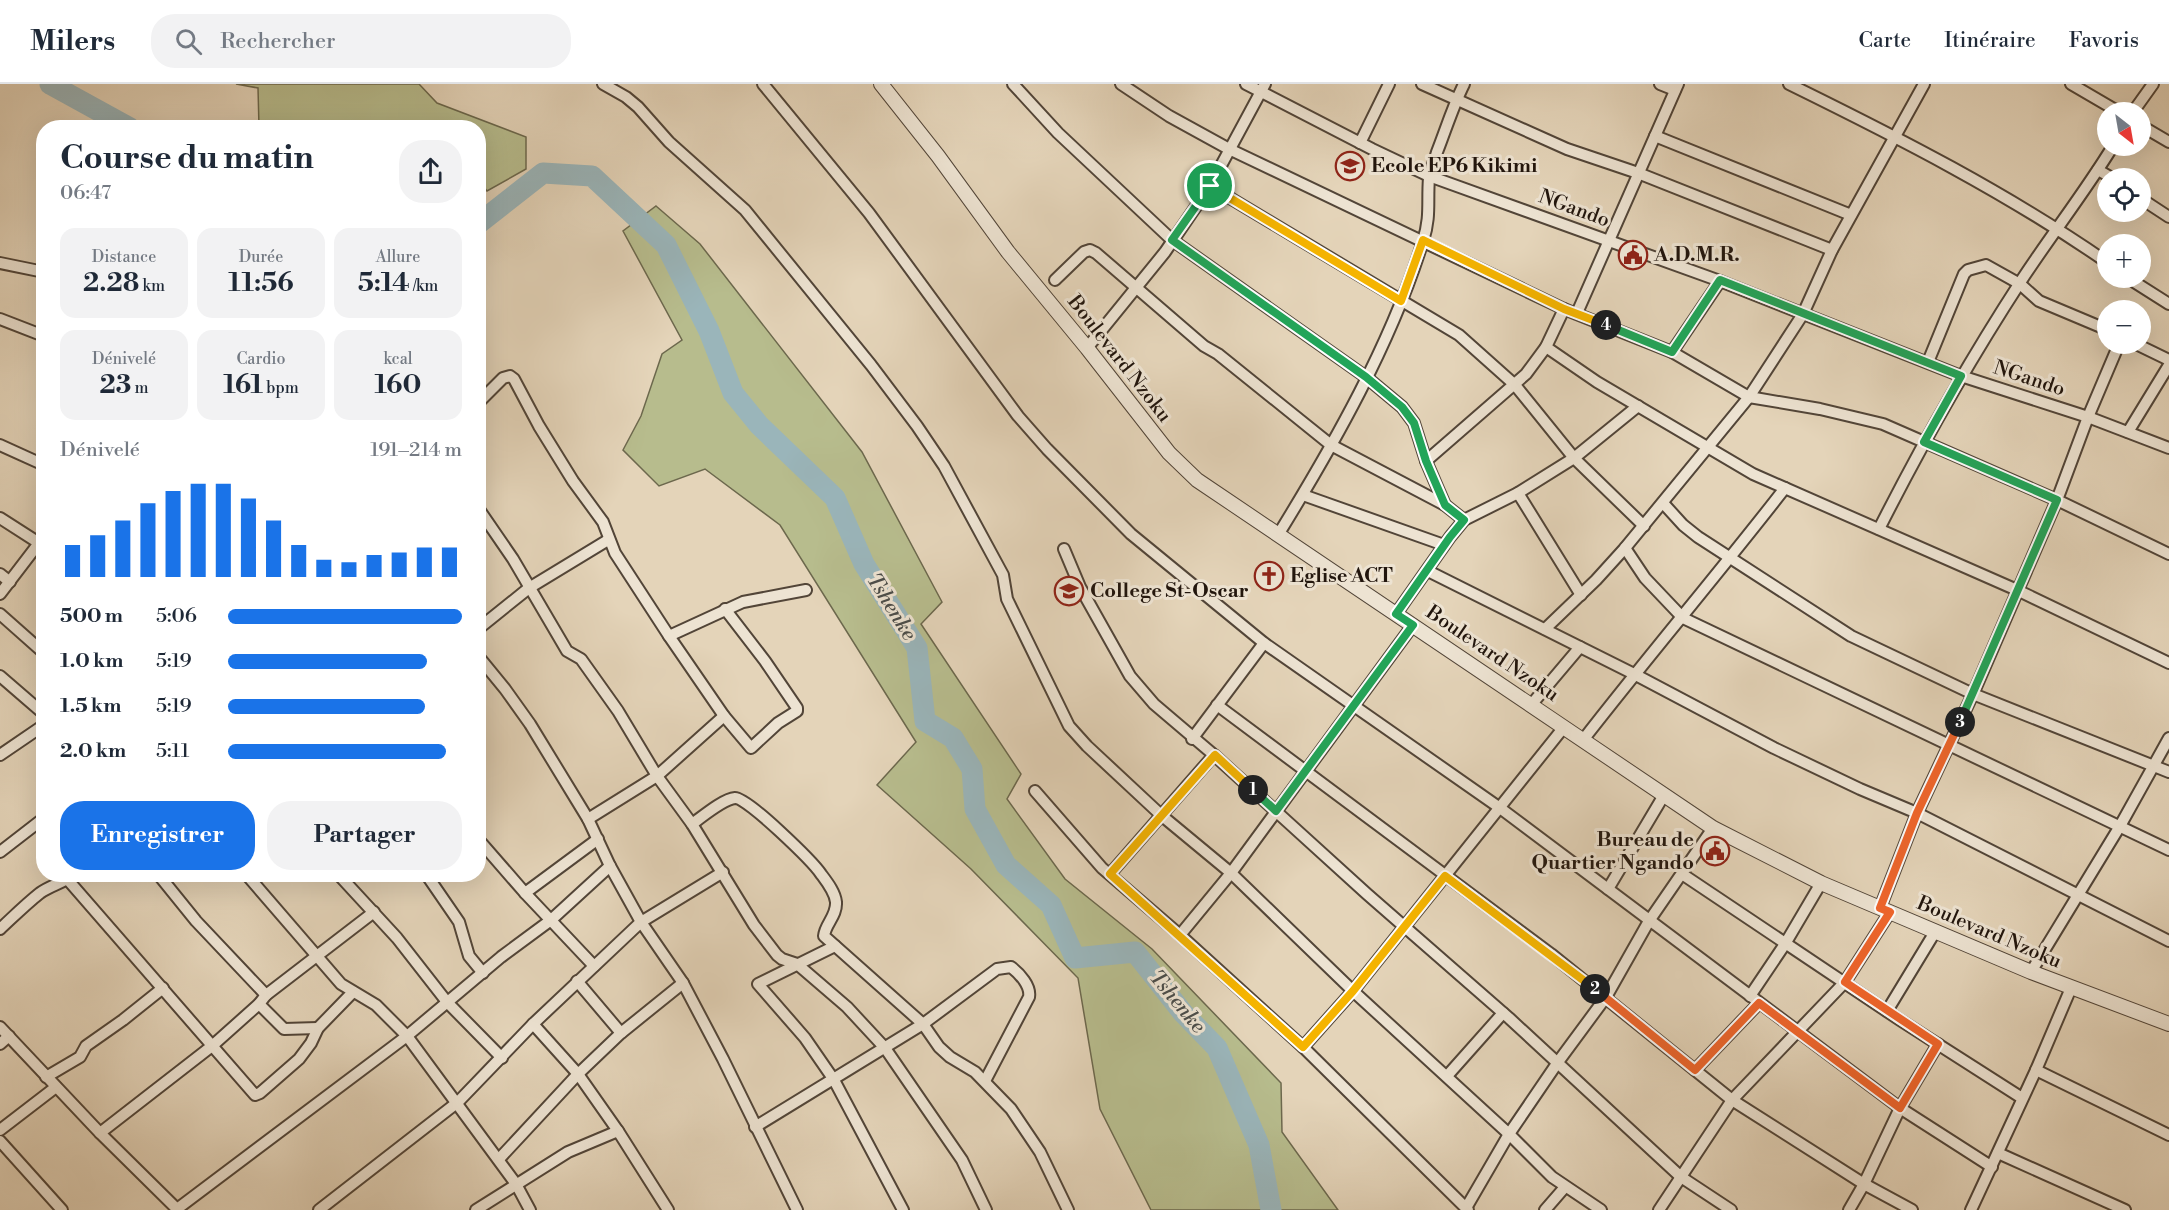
<!DOCTYPE html>
<html lang="fr">
<head>
<meta charset="utf-8">
<style>
	:root { --surface:#fff; --page:#f2f2f3; --text:#1f2937; --muted:#747a83; --line:#e0e1e3; --accent:#1a73e8 }
	body { margin:0; font-family:"Libre Bodoni",serif; background:var(--page); color:var(--text); height:100vh; display:flex; flex-direction:column; font-size:22px; white-space:nowrap }
	* { box-sizing:border-box; margin:0 }
	p { font-size:20px; color:var(--muted) }
	.icon { flex:none; width:33px; height:33px; fill:none; stroke:currentColor; stroke-width:2; stroke-linecap:round; stroke-linejoin:round }
	.map { position:relative; flex:1; overflow:hidden }
	.drawer { position:absolute; left:36px; top:36px; width:450px; height:762px; display:flex; flex-direction:column; background:var(--surface); border-radius:24px; box-shadow:0 6px 24px #0002 }
	.drawer>* { flex:none }
	.needle { width:39px; rotate:149deg }
	.tools { position:absolute; left:2097px; top:18px; display:grid; gap:12px }
	.tools a { display:grid; place-items:center; width:54px; height:54px; border-radius:50%; background:var(--surface); box-shadow:0 6px 24px #0002; font-size:30px }
	.pin { position:absolute; display:grid; place-items:center; width:51px; height:51px; color:#fff; margin:-26px; border:3px solid #fff; border-radius:50%; box-shadow:0 2px 6px #0007 }
	.km { position:absolute; width:30px; height:30px; margin:-15px; border-radius:50%; background:#222; color:#fff; font-size:16px; line-height:30px; text-align:center }
	.round { display:grid; place-items:center; flex:none; width:63px; height:63px; border-radius:24px; background:var(--page) }
	.headline { display:flex; align-items:center; justify-content:space-between; height:102px; padding:0 24px }
	h1 { font-size:33px; font-weight:700; line-height:45px }
	.metrics { display:grid; grid-template-columns:repeat(3,1fr); gap:9px; height:102px; padding:6px 24px }
	.metrics div { display:grid; align-content:center; border-radius:15px; background:var(--page); text-align:center }
	.metrics b { font-size:26px; font-weight:700 }
	.metrics small { font-size:16px; font-weight:400 }
	.metrics p { font-size:16px }
	.chart { height:168px; padding:12px 24px }
	.chart p { display:flex; justify-content:space-between }
	.chart svg { width:100%; height:108px; margin-top:6px; stroke:var(--accent); stroke-width:6 }
	.primary-button { display:flex; gap:12px; margin-top:auto; padding:12px 24px }
	.primary-button a { flex:1; height:69px; border-radius:24px; background:var(--accent); color:#fff; font-size:24px; font-weight:700; line-height:69px; text-align:center }
	.primary-button a+a { background:var(--page); color:var(--text) }
	ul { padding:0 24px; list-style:none; font-size:20px }
	li { display:grid; grid-template-columns:96px 72px 1fr; align-items:center; height:45px }
	li i { height:15px; border-radius:8px; background:var(--accent) }
	header { display:flex; align-items:center; gap:36px; box-sizing:border-box; height:84px; padding:0 30px; background:var(--surface); border-bottom:2px solid var(--line) }
	header strong { font-size:28px }
	nav { display:flex; gap:33px; margin-inline-start:auto; font-size:21px }
	.search { width:420px; height:54px; background:var(--page); display:flex; align-items:center; gap:15px; box-sizing:border-box; padding:0 21px; border-radius:24px; color:var(--muted); font-size:22px }
	.map>svg:first-child { display:block }
</style>
</head>
<body>
<header>
<strong>Milers</strong>
<div class="search"><svg class="icon" aria-label="search" viewBox="0 0 24 24"><circle cx="10" cy="10" r="6"/><path d="M15 15l6 6"/></svg>Rechercher</div>
<nav><a>Carte</a><a>Itinéraire</a><a>Favoris</a></nav>
</header>
<div class="map">
<svg width="2169" height="1126" viewBox="0 0 2169 1126">
	<rect width="100%" height="100%" fill="#e4d4b9"/>
	<filter id="stains"><feTurbulence type="fractalNoise" baseFrequency=".00333" numOctaves="4"/><feColorMatrix values="0 0 0 0 .2 0 0 0 0 .09 0 0 0 0 .02 0 0 0 .5 -.17"/></filter>
	<radialGradient id="worn" r=".72"><stop offset=".6" stop-color="#630" stop-opacity="0"/><stop offset="1" stop-color="#630" stop-opacity=".3"/></radialGradient>
	<g fill="#b7bc8d" stroke="#6c684d" stroke-width="1.5">
		<path d="M 236,0 L 419,0 L 437,19 L 526,53 L 526,85 L 487,107 L 479,97 L 478,44 L 259,43 L 258,4 Z"/>
		<path d="M 656,122 L 700,160 L 862,368 L 942,518 L 921,540 L 1021,690 L 1007,715 L 1065,795 L 1152,865 L 1281,999 L 1282,1048 L 1338,1126 L 1151,1126 L 1100,1025 L 1078,894 L 971,785 L 877,701 L 916,658 L 780,441 L 705,385 L 659,402 L 623,366 L 641,332 L 662,270 L 682,256 L 623,147 Z"/>
	</g>
	<g fill="none" stroke-linecap="round" stroke-linejoin="round">
		<g stroke="#9ab5ba" stroke-width="21">
			<path d="M 50,0 L 130,44"/>
			<path d="M 478,140 L 543,89 L 592,92 L 666,161 L 709,247 L 733,309 L 759,341 L 835,414 L 864,480 L 917,564 L 925,637 L 953,654 L 972,685 L 975,725 L 1006,781 L 1051,821 L 1075,874 L 1135,868 L 1183,929 L 1217,964 L 1259,1061 L 1271,1126"/>
		</g>
		<g stroke="#524538" stroke-width="14">
			<g id="minor">
				<path d="M 603,0 L 626,13 L 638,23 L 669,58 L 745,126 L 871,281 L 917,342 L 944,382 L 1003,491 L 1007,515 L 1069,642 L 1087,662 L 1161,731 L 1231,789 L 1353,907 L 1509,1050 L 1552,1093 L 1601,1126"/>
				<path d="M 763,0 L 869,129 L 1018,332 L 1047,365 L 1131,450 L 1264,559 L 1500,724 L 1900,1024 L 1992,1083"/>
				<path d="M 1013,0 L 1058,49 L 1172,156 L 1366,293 L 1402,323 L 1414,339 L 1426,377 L 1445,421"/>
				<path d="M 1121,0 L 1169,32 L 1229,65 L 1564,225 L 1672,268 L 1749,313 L 1820,325 L 1883,340 L 2057,416 L 2169,470"/>
				<path d="M 1246,0 L 1372,65 L 1429,92 L 1720,197 L 1961,292 L 2088,333 L 2169,364"/>
				<path d="M 1422,0 L 1567,65 L 1638,89 L 1832,166"/>
				<path d="M 1660,0 L 1675,6"/>
				<path d="M 1789,0 C 1899,54 2007,109 2108,179"/>
				<path d="M 2071,0 L 2119,28"/>
				<path d="M 2133,28 L 2153,0"/>
				<path d="M 2140,41 L 2169,58"/>
				<path d="M 1655,52 L 1851,131"/>
				<path d="M 1360,59 L 1389,0"/>
				<path d="M 2098,86 L 2112,94"/>
				<path d="M 1210,102 L 1459,251 L 1515,301 L 1574,374 L 1644,442"/>
				<path d="M 2140,114 L 2169,133"/>
				<path d="M 0,179 L 44,188"/>
				<path d="M 2128,194 L 2169,220"/>
				<path d="M 1055,196 L 1084,168 L 1090,166 L 1096,169 L 1204,262 L 1218,270 L 1331,361 L 1445,421 L 1464,436"/>
				<path d="M 1577,229 L 1678,0"/>
				<path d="M 0,235 L 44,252"/>
				<path d="M 2136,260 L 2169,276"/>
				<path d="M 1546,263 L 1597,298 L 1753,390 L 2017,506 L 2169,579"/>
				<path d="M 1087,264 L 1165,168 L 1210,102 L 1265,0"/>
				<path d="M 1672,268 L 1720,197"/>
				<path d="M 1928,278 L 1964,190 L 1968,186 L 1986,181 L 2020,200 L 2039,217 L 2108,246"/>
				<path d="M 478,319 L 503,294 L 510,292 L 514,295 L 539,342 L 573,397 L 603,438 L 615,469 L 669,552 L 724,632 L 751,664 L 778,639 L 797,627 L 797,624 L 765,577 L 725,525"/>
				<path d="M 2128,348 L 2169,281"/>
				<path d="M 0,361 L 44,381"/>
				<path d="M 1426,377 L 1526,290 L 1546,263 L 1564,225"/>
				<path d="M 1518,409 L 1581,511"/>
				<path d="M 1303,411 L 1444,461"/>
				<path d="M 1663,419 L 1683,441 L 1698,453 L 1851,552 L 1973,610 L 2169,688"/>
				<path d="M 478,424 L 513,475 L 567,567 L 581,575 L 618,627 L 657,692 L 692,740 L 754,841 L 777,871 L 782,875 L 797,880 L 847,923 L 885,964 L 962,1076 L 986,1126"/>
				<path d="M 0,434 L 39,459"/>
				<path d="M 1879,445 C 1922,360 1969,277 2021,197 C 2051,151 2085,108 2113,62"/>
				<path d="M 1278,451 C 1334,360 1391,260 1423,157 C 1431,132 1427,118 1429,94 C 1430,85 1435,76 1437,68 C 1446,45 1453,22 1464,0"/>
				<path d="M 1625,464 L 1645,494 L 1683,534 L 2169,766"/>
				<path d="M 1064,465 L 1080,503 L 1130,592 L 1154,620 L 1214,671 L 1367,810 L 1509,934 L 1681,1093 L 1731,1126"/>
				<path d="M 1428,487 L 1634,590 L 1774,664 L 1860,705 L 1917,729 L 2169,857"/>
				<path d="M 0,490 L 10,498"/>
				<path d="M 0,510 L 39,459 L 44,462"/>
				<path d="M 0,530 L 44,569"/>
				<path d="M 1396,530 L 1450,453 L 1464,436 L 1518,409 L 1574,374 L 1638,322"/>
				<path d="M 478,545 L 529,504 L 608,456"/>
				<path d="M 1545,545 L 1596,496 L 1625,464 L 1749,313 L 1803,230 L 1832,166 L 1924,0"/>
				<path d="M 669,552 L 743,518 L 806,506"/>
				<path d="M 478,572 L 505,605 L 530,640 L 588,735 L 610,782 L 641,838 L 683,899 L 723,975 L 797,1126"/>
				<path d="M 0,592 L 44,630"/>
				<path d="M 1217,621 L 1551,870 L 1732,1016 L 1864,1100 L 1912,1126"/>
				<path d="M 1531,621 L 1580,563"/>
				<path d="M 1192,655 L 1264,559"/>
				<path d="M 1583,656 C 1649,571 1719,489 1785,404"/>
				<path d="M 0,671 L 44,641"/>
				<path d="M 1035,707 L 1102,784 L 1180,851 L 1303,963 L 1468,1126"/>
				<path d="M 588,735 L 657,692 L 724,632"/>
				<path d="M 692,740 C 702,733 723,715 735,714 C 747,713 813,778 821,790 C 827,798 835,808 836,818 C 837,832 825,840 824,852 L 923,940 L 939,963 L 950,973 L 975,988 L 1011,1025 L 1040,1068 L 1068,1126"/>
				<path d="M 478,755 L 525,809 L 594,882"/>
				<path d="M 0,768 L 44,734"/>
				<path d="M 158,790 L 196,837 L 266,911"/>
				<path d="M 246,790 L 341,900 L 376,921 L 407,952 L 516,1100 L 530,1126"/>
				<path d="M 338,790 L 397,854 L 447,918 L 502,974"/>
				<path d="M 426,790 L 459,838 L 469,872 L 483,889"/>
				<path d="M 1110,790 L 1214,671"/>
				<path d="M 1682,790 L 1900,936 L 2022,1014"/>
				<path d="M 68,796 L 255,1011 L 260,1009 L 299,975 L 311,959 L 318,944 L 353,908"/>
				<path d="M 1608,805 L 1664,711"/>
				<path d="M 525,809 L 598,755"/>
				<path d="M 1880,824 L 1917,729 L 1973,610 L 2057,416 L 2088,333 L 2119,260"/>
				<path d="M 0,845 C 13,833 26,820 40,809 C 51,801 64,799 74,790"/>
				<path d="M 1180,851 L 1231,789 L 1413,541"/>
				<path d="M 835,862 L 758,900 L 805,954 L 834,996 L 903,1126"/>
				<path d="M 2031,888 L 2120,742 L 2169,654"/>
				<path d="M 577,897 L 621,949"/>
				<path d="M 1750,912 L 1785,860 L 1821,799"/>
				<path d="M 259,920 L 284,945 L 318,944"/>
				<path d="M 1887,927 L 1935,848"/>
				<path d="M 533,940 L 578,990 L 618,1047 L 668,1126"/>
				<path d="M 0,943 L 100,1049 L 178,1126"/>
				<path d="M 0,960 L 9,952"/>
				<path d="M 1303,963 L 1353,907 L 1564,643"/>
				<path d="M 1695,986 L 1759,919"/>
				<path d="M 2036,986 L 2169,1051"/>
				<path d="M 1447,992 L 1503,929"/>
				<path d="M 46,993 L 80,973 L 86,962 L 123,936 L 163,904"/>
				<path d="M 755,1043 L 923,940 L 997,885 L 1011,883 C 1020,890 1031,902 1029,913 L 985,997"/>
				<path d="M 0,1046 L 56,1003"/>
				<path d="M 100,1049 L 212,962 L 259,920 L 266,911 L 374,828"/>
				<path d="M 0,1057 L 62,1126"/>
				<path d="M 1998,1069 L 2125,1126"/>
				<path d="M 499,1075 L 578,990 L 621,949 L 683,899"/>
				<path d="M 1466,1124 L 1509,1050 L 1558,978 L 1606,913 L 1649,837 L 1713,744"/>
				<path d="M 177,1125 L 407,952 L 501,873 L 551,836 L 610,782"/>
				<path d="M 319,1126 L 458,1018 L 533,940 L 641,838 L 723,788"/>
				<path d="M 476,1126 L 568,1068 L 618,1047"/>
				<path d="M 1545,1126 L 1565,1103"/>
				<path d="M 1659,1126 L 1732,1016 L 1845,898 L 1890,828"/>
				<path d="M 1849,1126 L 1864,1100 L 1900,1024 L 1938,960"/>
				<path d="M 1971,1126 L 2036,986 L 2071,904"/>
			</g>
		</g>
		<g stroke="#524538" stroke-width="16">
			<path id="tertiary" d="M 881,0 L 938,72 L 1008,168 L 1087,264 L 1169,369 L 1197,396 L 1713,744 L 1821,799 L 2031,888 L 2169,940"/>
		</g>
		<use href="#minor" stroke="#ede3d2" stroke-width="10"/>
		<use href="#tertiary" stroke="#ede3d2" stroke-width="14"/>
	</g>
	<g fill="none" stroke-linecap="round" stroke-linejoin="round">
		<g stroke="#fff" stroke-width="12">
			<path id="split-1" d="M 1210,102 L 1172,156 L 1366,293 L 1402,323 L 1414,339 L 1426,377 L 1445,421 L 1464,436 L 1450,453 L 1396,530 L 1413,541 L 1276,727 L 1253,706"/>
		</g>
		<g stroke="#fff" stroke-width="12">
			<path id="split-2" d="M 1253,706 L 1215,671 L 1110,790 L 1303,963 L 1353,907 L 1445,792 L 1595,905"/>
		</g>
		<g stroke="#fff" stroke-width="12">
			<path id="split-3" d="M 1595,905 L 1695,986 L 1759,919 L 1900,1024 L 1938,960 L 1845,898 L 1890,828 L 1880,824 L 1917,729 L 1960,638"/>
		</g>
		<g stroke="#fff" stroke-width="12">
			<path id="split-4" d="M 1606,241 L 1672,268 L 1720,196 L 1961,292 L 1924,358 L 2057,416 L 1960,638"/>
		</g>
		<g stroke="#fff" stroke-width="12">
			<path id="split-5" d="M 1210,102 L 1401,217 L 1423,156 L 1564,225 L 1606,241"/>
		</g>
		<use href="#split-1" stroke="#22a559" stroke-width="8"/>
		<use href="#split-2" stroke="#f5b400" stroke-width="8"/>
		<use href="#split-3" stroke="#f0652b" stroke-width="8"/>
		<use href="#split-4" stroke="#22a559" stroke-width="8"/>
		<use href="#split-5" stroke="#f5b400" stroke-width="8"/>
	</g>
	<defs>
		<g id="school-ring" transform="scale(1.5)"><circle r="9.5" fill="#ede3d2" stroke="#8f2418" stroke-width="1.5"/><path d="M0-5L7-2L0 1L-7-2ZM-4 1L0 2.5L4 1V4Q0 6-4 4Z" fill="#8f2418"/></g>
		<g id="civic-ring" transform="scale(1.5)"><circle r="9.5" fill="#ede3d2" stroke="#8f2418" stroke-width="1.5"/><path d="M-.6-6.5H3V-4.5H.6V-3L4-1V1h2V6H-6V1h2V-1L-.6-3ZM-1.2 2.5V6h2.4V2.5Z" fill="#8f2418"/></g>
		<g id="church-ring" transform="scale(1.5)"><circle r="9.5" fill="#ede3d2" stroke="#8f2418" stroke-width="1.5"/><path d="M-1.2-6h2.4v3.5h3.3v2.4h-3.3V6h-2.4V-.1h-3.3v-2.4h3.3Z" fill="#8f2418"/></g>
	</defs>
	<g fill-rule="evenodd">
		<use href="#school-ring" x="1350" y="82"/>
		<use href="#civic-ring" x="1633" y="171"/>
		<use href="#church-ring" x="1269" y="492"/>
		<use href="#school-ring" x="1069" y="507"/>
		<use href="#civic-ring" x="1715" y="767"/>
	</g>
	<g text-anchor="middle" dominant-baseline="central" stroke-width="6" stroke-linejoin="round" paint-order="stroke">
		<g font-size="20" font-weight="bold" fill="#21150d" stroke="#ede3d2" text-anchor="start">
			<text x="1371" y="82">Ecole EP6 Kikimi</text>
			<text x="1654" y="171">A.D.M.R.</text>
			<text x="1290" y="492">Eglise ACT</text>
			<text x="1090" y="507">College St-Oscar</text>
			<text x="1694" y="756" text-anchor="end">Bureau de<tspan x="1694" dy="23">Quartier Ngando</tspan></text>
		</g>
		<g font-size="20" fill="#21150d" stroke="#ede3d2">
			<text transform="translate(1574 125) rotate(20)">NGando</text>
			<text transform="translate(1119 275) rotate(52)">Boulevard Nzoku</text>
			<text transform="translate(2029 295) rotate(18)">NGando</text>
			<text transform="translate(1492 570) rotate(34)">Boulevard Nzoku</text>
			<text transform="translate(1989 849) rotate(23)">Boulevard Nzoku</text>
		</g>
		<g font-size="21" font-style="italic" fill="#4b4d4a" stroke="#ede3d2">
			<text transform="translate(891 523) rotate(58)">Tshenke</text>
			<text transform="translate(1177 918) rotate(50)">Tshenke</text>
		</g>
	</g>
	<rect width="100%" height="100%" filter="url(#stains)"/>
	<rect width="100%" height="100%" fill="url(#worn)"/>
</svg>
<div class="tools">
<a><svg class="needle" viewBox="-14 -14 28 28"><path d="M0-13l5 13h-10z" fill="#e53935"/><path d="M0 13l5-13h-10z" fill="#747a83"/></svg></a>
<a><svg class="icon" aria-label="locate" viewBox="0 0 24 24"><circle cx="12" cy="12" r="6"/><path d="M12 2v4M12 18v4M2 12h4M18 12h4"/></svg></a>
<a>+</a>
<a>−</a>
</div>
<div class="pin" style="left:1210px;top:102px;background:#1e9e55"><svg class="icon" aria-label="arrive" viewBox="0 0 24 24"><path d="M6 21V4h12l-3 4 3 4H6"/></svg></div>
<b class="km" style="left:1253px;top:706px">1</b>
<b class="km" style="left:1595px;top:905px">2</b>
<b class="km" style="left:1960px;top:638px">3</b>
<b class="km" style="left:1606px;top:241px">4</b>
<section class="drawer">
<div class="headline"><div><h1>Course du matin</h1><p>06:47</p></div><a class="round"><svg class="icon" aria-label="share" viewBox="0 0 24 24"><path d="M12 15V3M7 8l5-5 5 5M5 13v7h14v-7"/></svg></a></div>
<div class="metrics">
<div><p>Distance</p><b>2.28<small> km</small></b></div>
<div><p>Durée</p><b>11:56</b></div>
<div><p>Allure</p><b>5:14<small> /km</small></b></div>
</div>
<div class="metrics">
<div><p>Dénivelé</p><b>23<small> m</small></b></div>
<div><p>Cardio</p><b>161<small> bpm</small></b></div>
<div><p>kcal</p><b>160</b></div>
</div>
<div class="chart"><p><span>Dénivelé</span>191–214 m</p>
<svg viewBox="0 0 160 44" preserveAspectRatio="none"><path d="M5 44V31M15 44V27M25 44V21M35 44V14M45 44V9M55 44V6M65 44V6M75 44V12M85 44V21M95 44V31M105 44V37M115 44V38M125 44V35M135 44V34M145 44V32M155 44V32"/></svg>
</div>
<ul>
<li><b>500 m</b>5:06<i style="width:100%"></i></li>
<li><b>1.0 km</b>5:19<i style="width:85%"></i></li>
<li><b>1.5 km</b>5:19<i style="width:84%"></i></li>
<li><b>2.0 km</b>5:11<i style="width:93%"></i></li>
</ul>
<div class="primary-button"><a>Enregistrer</a><a>Partager</a></div>
</section>
</div>
</body>
</html>
